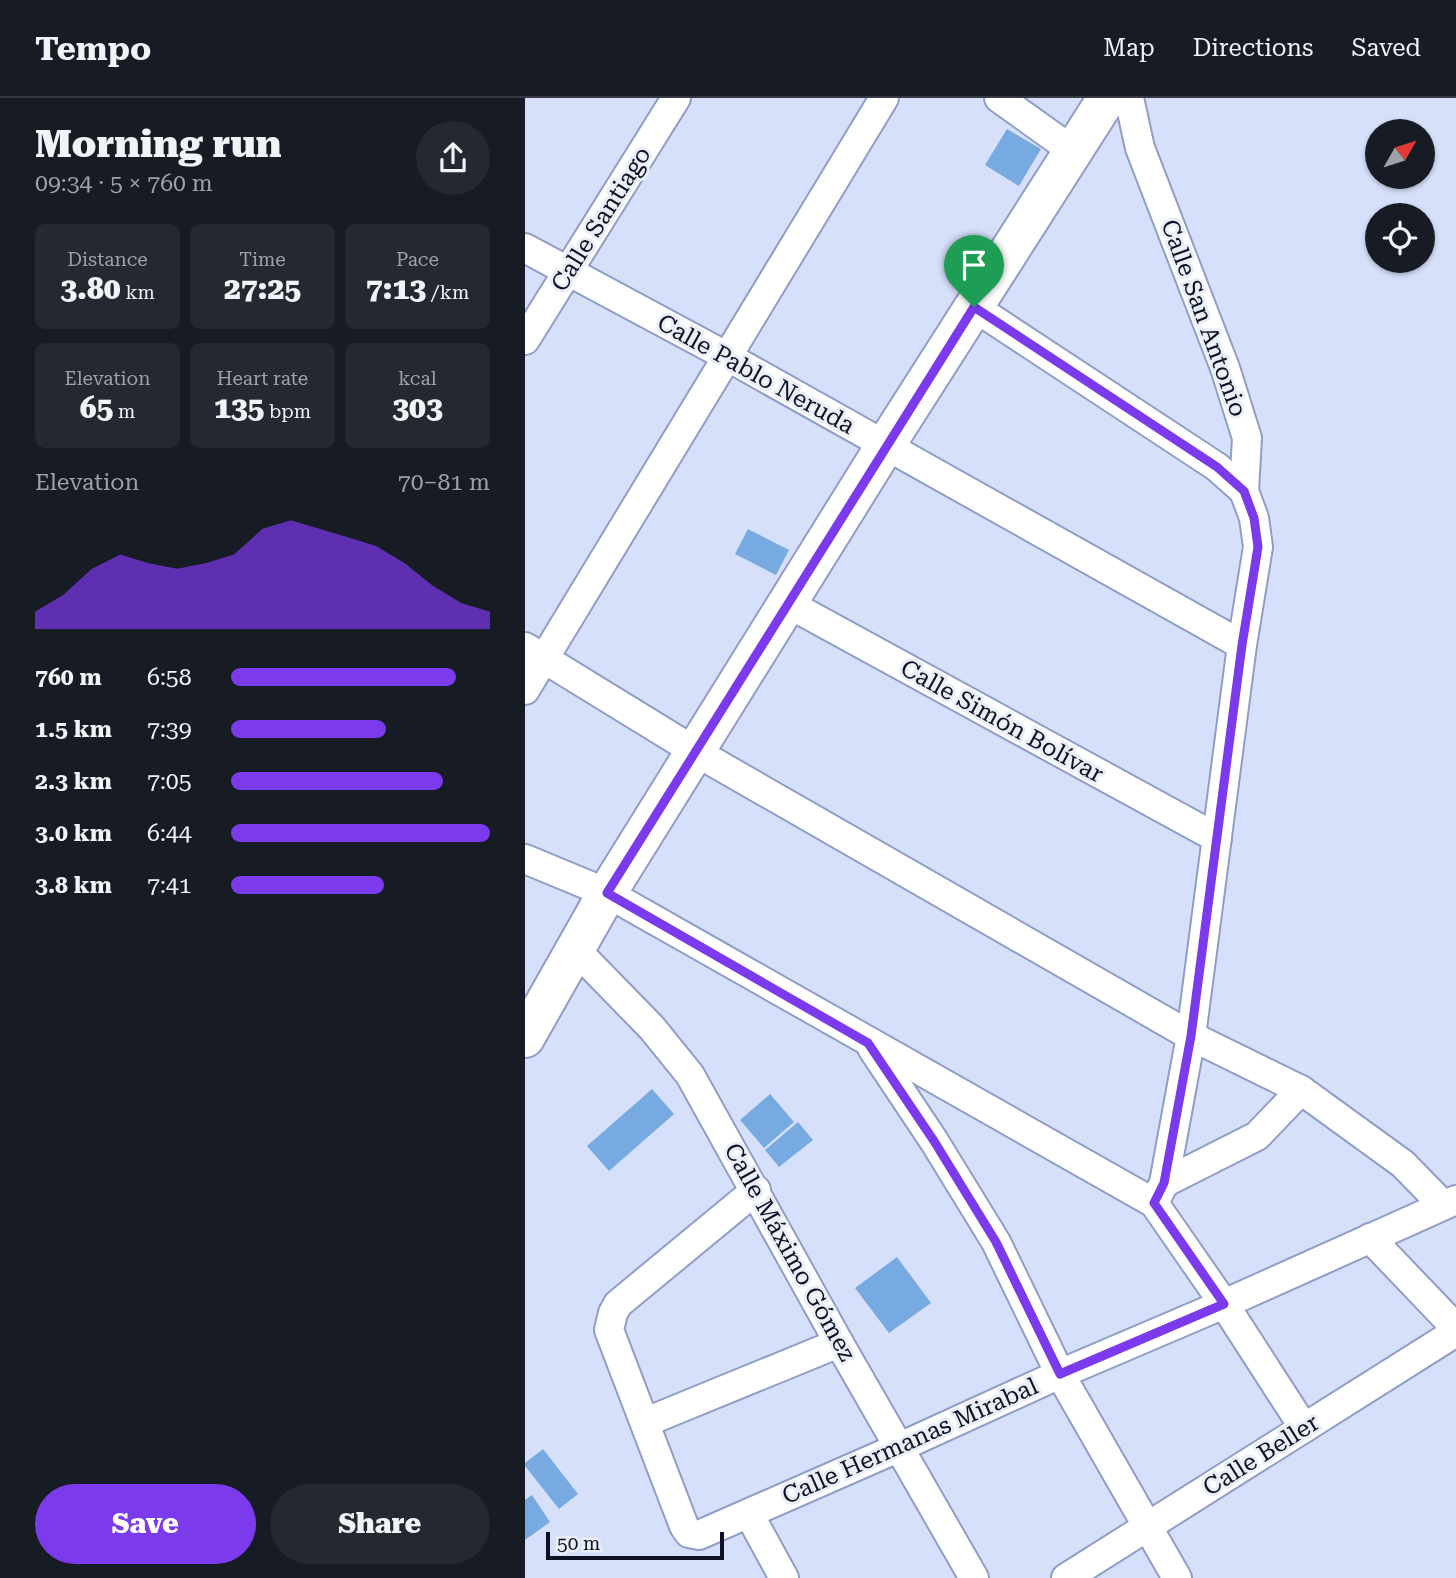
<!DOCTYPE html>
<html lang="en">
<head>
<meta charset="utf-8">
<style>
	:root { --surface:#171b24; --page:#242831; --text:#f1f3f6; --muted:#9ea1a6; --line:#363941; --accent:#7c3aed }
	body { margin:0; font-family:"Roboto Serif",serif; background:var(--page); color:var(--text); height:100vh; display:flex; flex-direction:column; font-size:26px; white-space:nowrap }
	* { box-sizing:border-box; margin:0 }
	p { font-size:23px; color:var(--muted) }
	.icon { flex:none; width:38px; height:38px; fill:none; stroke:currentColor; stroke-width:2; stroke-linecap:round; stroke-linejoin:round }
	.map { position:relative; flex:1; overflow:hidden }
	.details { display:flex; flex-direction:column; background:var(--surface); width:525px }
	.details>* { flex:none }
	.needle { width:46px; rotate:51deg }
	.buttons { position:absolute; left:840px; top:21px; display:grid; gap:14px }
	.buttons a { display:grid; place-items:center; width:70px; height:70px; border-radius:50%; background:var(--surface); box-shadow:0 2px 5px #0004; font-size:35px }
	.scale { position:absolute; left:21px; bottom:18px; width:178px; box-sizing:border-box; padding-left:7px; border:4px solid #0d1121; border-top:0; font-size:19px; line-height:24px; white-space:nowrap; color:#0d1121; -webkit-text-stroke:5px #eaeef7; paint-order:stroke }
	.pin { position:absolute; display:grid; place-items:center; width:60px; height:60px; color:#fff; margin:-72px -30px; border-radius:50% 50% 50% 0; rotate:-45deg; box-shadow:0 0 7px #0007 }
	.pin .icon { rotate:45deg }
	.round { display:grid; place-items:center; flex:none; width:74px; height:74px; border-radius:37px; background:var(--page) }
	.overview { display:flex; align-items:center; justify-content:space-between; height:119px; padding:0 35px }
	h1 { font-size:38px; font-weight:800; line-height:52px }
	.figures { display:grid; grid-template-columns:repeat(3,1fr); gap:10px; height:119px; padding:7px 35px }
	.figures div { display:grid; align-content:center; border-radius:10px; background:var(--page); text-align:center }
	.figures b { font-size:30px; font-weight:800 }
	.figures small { font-size:19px; font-weight:400 }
	.figures p { font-size:19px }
	.chart { height:196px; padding:14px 35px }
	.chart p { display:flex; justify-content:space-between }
	.chart svg { width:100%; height:126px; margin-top:7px; fill:var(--accent); opacity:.7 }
	.action { display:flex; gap:14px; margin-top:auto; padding:14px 35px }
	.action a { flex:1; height:80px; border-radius:42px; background:var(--accent); color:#fff; font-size:28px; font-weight:800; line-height:80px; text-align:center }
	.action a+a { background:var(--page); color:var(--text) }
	ul { padding:0 35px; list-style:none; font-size:23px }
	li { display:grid; grid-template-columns:112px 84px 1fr; align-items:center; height:52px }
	li i { height:18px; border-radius:9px; background:var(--accent) }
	header { display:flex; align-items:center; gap:42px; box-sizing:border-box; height:98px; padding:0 35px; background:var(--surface); border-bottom:2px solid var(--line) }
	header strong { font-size:33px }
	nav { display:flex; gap:38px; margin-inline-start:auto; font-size:24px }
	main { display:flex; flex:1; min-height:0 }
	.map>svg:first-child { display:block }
</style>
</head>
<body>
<header>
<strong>Tempo</strong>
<nav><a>Map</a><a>Directions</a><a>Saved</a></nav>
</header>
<main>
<section class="details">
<div class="overview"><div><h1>Morning run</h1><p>09:34 · 5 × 760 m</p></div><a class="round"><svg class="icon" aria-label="share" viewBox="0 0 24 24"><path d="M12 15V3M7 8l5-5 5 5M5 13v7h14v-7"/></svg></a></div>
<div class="figures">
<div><p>Distance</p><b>3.80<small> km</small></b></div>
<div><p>Time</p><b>27:25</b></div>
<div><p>Pace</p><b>7:13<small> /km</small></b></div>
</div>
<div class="figures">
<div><p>Elevation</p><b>65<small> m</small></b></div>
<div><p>Heart rate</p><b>135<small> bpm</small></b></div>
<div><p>kcal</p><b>303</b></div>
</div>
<div class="chart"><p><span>Elevation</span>70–81 m</p>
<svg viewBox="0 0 160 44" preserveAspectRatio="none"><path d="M0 44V38L10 32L20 23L30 18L40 21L50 23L60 21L70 18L80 9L90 6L100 9L110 12L120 15L130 21L140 29L150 35L160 38V44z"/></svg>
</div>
<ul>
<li><b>760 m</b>6:58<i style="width:87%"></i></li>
<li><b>1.5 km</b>7:39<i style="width:60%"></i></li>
<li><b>2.3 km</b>7:05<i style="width:82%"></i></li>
<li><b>3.0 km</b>6:44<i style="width:100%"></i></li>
<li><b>3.8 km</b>7:41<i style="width:59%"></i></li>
</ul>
<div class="action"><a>Save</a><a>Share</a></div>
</section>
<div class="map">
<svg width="931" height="1480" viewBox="0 0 931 1480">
	<rect width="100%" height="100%" fill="#d7e0fb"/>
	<g fill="#77aae0">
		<path d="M 482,31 L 516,51 L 494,88 L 460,67 Z"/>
		<path d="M 223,431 L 264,452 L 251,477 L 210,456 Z"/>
		<path d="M 127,991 L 149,1016 L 84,1073 L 62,1048 Z"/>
		<path d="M 245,996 L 269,1024 L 239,1050 L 215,1022 Z"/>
		<path d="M 273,1024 L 288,1042 L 254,1069 L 240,1052 Z"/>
		<path d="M 372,1159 L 406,1205 L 364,1235 L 330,1190 Z"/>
		<path d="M 18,1351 L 53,1396 L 34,1411 L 0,1368 L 0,1365 Z"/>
		<path d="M 7,1397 L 25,1424 L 0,1442 L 0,1402 Z"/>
	</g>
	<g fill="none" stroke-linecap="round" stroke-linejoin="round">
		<g stroke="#909dc7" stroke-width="32">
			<g id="street">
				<path d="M 474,0 L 548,53"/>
				<path d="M 604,0 L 615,50 L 700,270 L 722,340 L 719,393 L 729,420 L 733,449 L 717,547 L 666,938 L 639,1085 L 629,1105"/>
				<path d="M 0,150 L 203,259 L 717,547"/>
				<path d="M 449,209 L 692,369 L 719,393"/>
				<path d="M 0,242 L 151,0"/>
				<path d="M 262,505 L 692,740"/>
				<path d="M 0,549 L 171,654 L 666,938 L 776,992 L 878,1066 L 918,1107"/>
				<path d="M 0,592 L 359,0"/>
				<path d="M 0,761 L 82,795 L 629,1105 L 699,1206 L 779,1330"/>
				<path d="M 50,851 L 127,930 L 165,977 L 314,1245 L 449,1480"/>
				<path d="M 347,950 L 409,1043 L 471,1144 L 535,1276 L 652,1480"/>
				<path d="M 639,1085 L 732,1038 L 776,992"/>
				<path d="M 231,1092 L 93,1206 L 88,1215 L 84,1232 L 159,1428 L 164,1435 L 174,1437 L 375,1349 L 535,1276 L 699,1206 L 931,1102"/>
				<path d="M 845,1140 L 931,1230"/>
				<path d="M 121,1324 L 314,1245"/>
				<path d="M 224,1416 L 259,1480"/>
				<path d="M 541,1480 L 931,1234"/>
			</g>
		</g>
		<g stroke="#909dc7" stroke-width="42">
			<path id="secondary" d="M 0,940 L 82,795 L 360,348 L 582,0"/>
		</g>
		<use href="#street" stroke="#fff" stroke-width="28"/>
		<use href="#secondary" stroke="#fff" stroke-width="38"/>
	</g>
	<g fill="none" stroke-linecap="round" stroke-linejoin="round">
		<g stroke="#fff" stroke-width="14">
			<path id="route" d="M 449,209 L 692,369 L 719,393 L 729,420 L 733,449 L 717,547 L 666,938 L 639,1085 L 629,1105 L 699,1206 L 535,1276 L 471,1144 L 409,1043 L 343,945 L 82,795 Z"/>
		</g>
		<use href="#route" stroke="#7c3aed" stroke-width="9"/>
	</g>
	<g text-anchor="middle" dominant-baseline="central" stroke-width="6" stroke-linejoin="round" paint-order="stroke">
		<g font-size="24" fill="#0d1121" stroke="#eaeef7">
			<text transform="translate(76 121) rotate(-58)">Calle Santiago</text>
			<text transform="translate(679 220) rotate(70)">Calle San Antonio</text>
			<text transform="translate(231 276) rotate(29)">Calle Pablo Neruda</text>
			<text transform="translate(477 623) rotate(29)">Calle Simón Bolívar</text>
			<text transform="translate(265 1154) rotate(61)">Calle Máximo Gómez</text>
			<text transform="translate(385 1343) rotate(-24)">Calle Hermanas Mirabal</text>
			<text transform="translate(736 1357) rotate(-32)">Calle Beller</text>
		</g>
	</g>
</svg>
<div class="buttons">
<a><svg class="needle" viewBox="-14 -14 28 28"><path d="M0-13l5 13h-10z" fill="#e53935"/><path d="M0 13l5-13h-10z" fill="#9ea1a6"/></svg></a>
<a><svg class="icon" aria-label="locate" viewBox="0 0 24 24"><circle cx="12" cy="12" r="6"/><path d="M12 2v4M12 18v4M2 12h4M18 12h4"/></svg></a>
</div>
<div class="scale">50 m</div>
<div class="pin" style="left:449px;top:209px;background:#1e9e55"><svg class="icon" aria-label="arrive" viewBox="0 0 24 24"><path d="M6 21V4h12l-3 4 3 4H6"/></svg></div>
</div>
</main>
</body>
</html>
